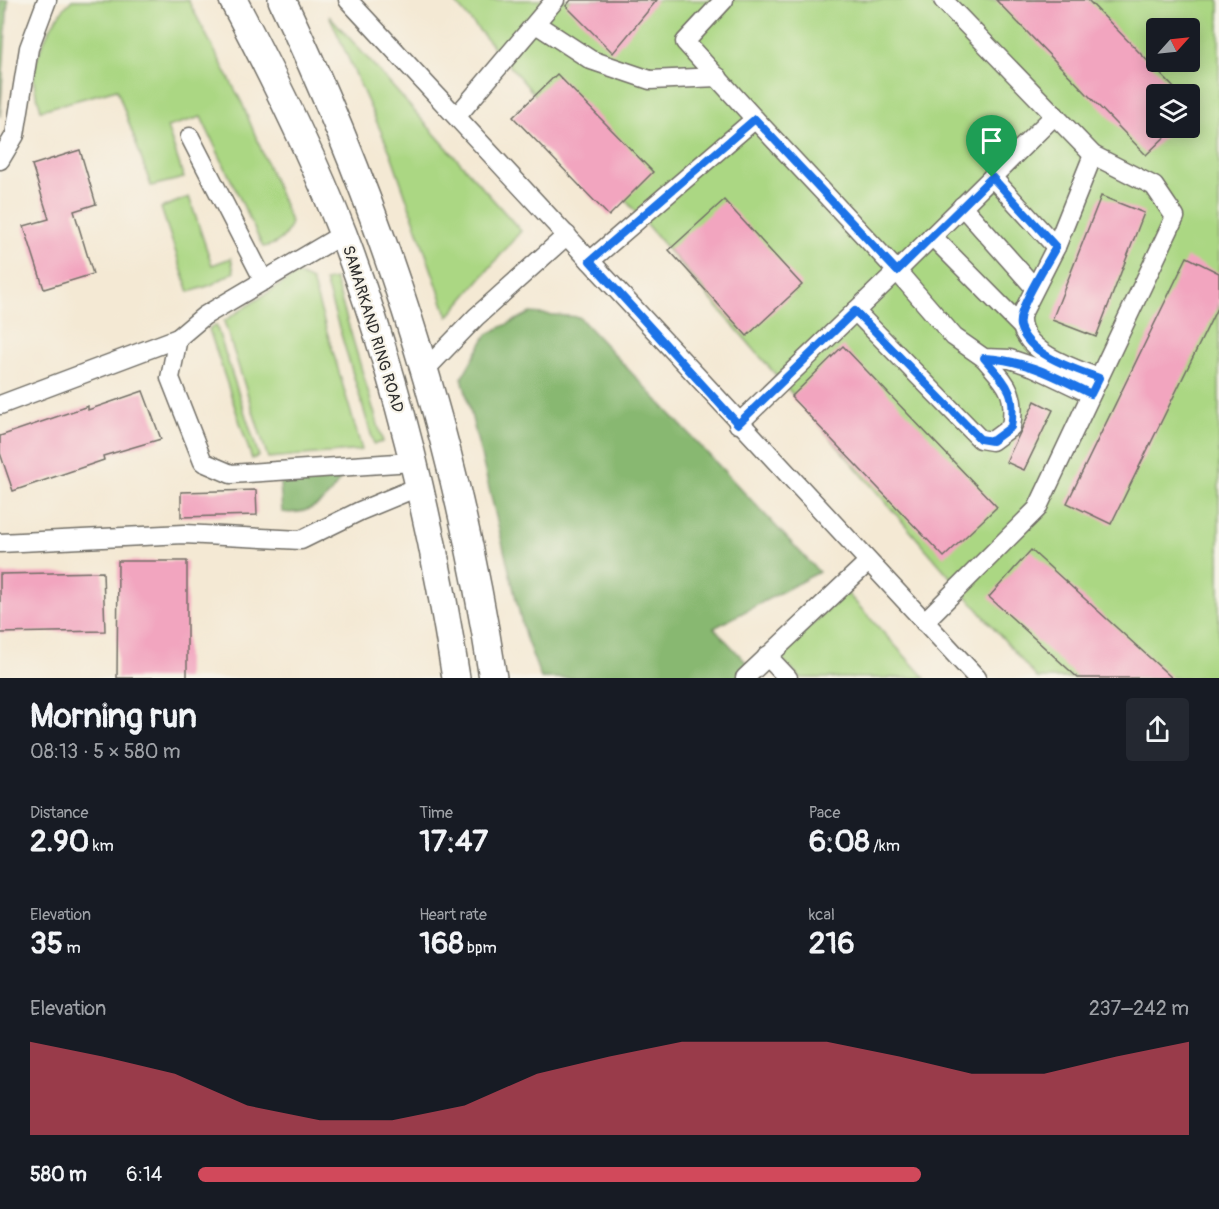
<!DOCTYPE html>
<html lang="en">
<head>
<meta charset="utf-8">
<style>
	:root { --surface:#171b24; --page:#242831; --text:#f1f3f6; --muted:#9ea1a6; --accent:#d1495b }
	body { margin:0; font-family:Pangolin,sans-serif; background:var(--page); color:var(--text); height:100vh; display:flex; flex-direction:column; font-size:22px; white-space:nowrap }
	* { box-sizing:border-box; margin:0 }
	p { font-size:20px; color:var(--muted) }
	.icon { flex:none; width:33px; height:33px; fill:none; stroke:currentColor; stroke-width:2; stroke-linecap:round; stroke-linejoin:round }
	.map { position:relative; height:678px; overflow:hidden }
	.side { display:flex; flex-direction:column; background:var(--surface); flex:1 }
	.side>* { flex:none }
	.needle { width:39px; rotate:63deg }
	.controls { position:absolute; left:1146px; top:18px; display:grid; gap:12px }
	.controls a { display:grid; place-items:center; width:54px; height:54px; border-radius:6px; background:var(--surface); box-shadow:0 3px 15px #0003; font-size:30px }
	.pin { position:absolute; display:grid; place-items:center; width:51px; height:51px; color:#fff; margin:-62px -26px; border-radius:50% 50% 50% 0; rotate:-45deg; box-shadow:0 0 6px #0007 }
	.pin .icon { rotate:45deg }
	.round { display:grid; place-items:center; flex:none; width:63px; height:63px; border-radius:6px; background:var(--page) }
	.head { display:flex; align-items:center; justify-content:space-between; height:102px; padding:0 30px }
	h1 { font-size:33px; font-weight:700; line-height:45px }
	.stats { display:grid; grid-template-columns:repeat(3,1fr); gap:9px; height:102px; padding:6px 30px }
	.stats div { display:grid; align-content:center }
	.stats b { font-size:30px; font-weight:700 }
	.stats small { font-size:16px; font-weight:400 }
	.stats p { font-size:16px }
	.chart { height:168px; padding:12px 30px }
	.chart p { display:flex; justify-content:space-between }
	.chart svg { width:100%; height:108px; margin-top:6px; fill:var(--accent); opacity:.7 }
	ul { padding:0 30px; list-style:none; font-size:20px }
	li { display:grid; grid-template-columns:96px 72px 1fr; align-items:center; height:45px }
	li i { height:15px; border-radius:8px; background:var(--accent) }
	.map>svg:first-child { display:block }
</style>
</head>
<body>
<div class="map">
<svg width="1219" height="678" viewBox="0 0 1219 678">
	<rect width="100%" height="100%" fill="#f7f3e8"/>
	<filter id="ink" filterUnits="userSpaceOnUse"><feTurbulence type="fractalNoise" baseFrequency=".0167" numOctaves="2"/><feDisplacementMap in="SourceGraphic" scale="12" xChannelSelector="R" yChannelSelector="G"/><feConvolveMatrix kernelMatrix="1 2 1 2 8 2 1 2 1" color-interpolation-filters="sRGB"/></filter>
	<filter id="wash" filterUnits="userSpaceOnUse"><feTurbulence type="fractalNoise" baseFrequency=".008" numOctaves="4" result="noise"/><feDisplacementMap in="SourceGraphic" scale="24" xChannelSelector="R" yChannelSelector="G"/><feGaussianBlur stdDeviation="1.35" result="paint"/><feColorMatrix in="noise" values="0 0 0 0 0 0 0 0 0 0 0 0 0 0 0 0 0 1.4 0 .05"/><feComposite in="paint" operator="in"/></filter>
	<g filter="url(#wash)">
		<rect width="100%" height="100%" fill="#f4e9d4"/>
		<g fill="#abd783" stroke="#6b8157" stroke-width="1.5" fill-rule="evenodd">
			<path d="M 72,0 L 188,0 L 242,103 L 291,222 C 287,236 278,245 263,247 L 201,117 L 167,127 L 184,178 L 151,186 L 117,89 L 41,110 C 39,101 34,90 34,81 C 33,56 54,16 72,0 Z"/>
			<path d="M 453,0 L 1219,0 L 1219,678 L 1037,678 ZM 1156,28 L 1190,28 L 1190,62 L 1156,62 ZM 1156,94 L 1190,94 L 1190,128 L 1156,128 Z"/>
			<path d="M 329,15 L 521,231 L 448,317 L 391,154 Z"/>
			<path d="M 189,197 L 212,265 L 231,258 L 234,272 L 211,285 L 189,292 L 161,208 Z"/>
			<path d="M 297,274 L 312,281 L 362,450 L 268,458 L 224,321 Z"/>
			<path d="M 335,279 L 383,442 L 374,444 L 325,281 Z"/>
			<path d="M 216,325 L 259,456 L 252,459 L 209,329 Z"/>
			<path d="M 846,592 L 925,678 L 800,678 L 779,656 Z"/>
		</g>
		<g fill="#88b871" stroke="#5a724e" stroke-width="1.5">
			<path d="M 0,0 L 8,0 L 0,117 Z"/>
			<path d="M 530,313 L 579,317 L 819,572 L 714,628 L 761,678 L 541,678 L 525,636 L 462,377 L 487,334 Z"/>
			<path d="M 341,477 C 329,501 309,516 282,512 L 280,483 Z"/>
		</g>
		<g id="blocks">
			<g fill="#f2a5bf">
				<path d="M 571,0 L 657,0 L 613,53 L 566,6 Z"/>
				<path d="M 996,0 L 1088,0 L 1180,94 L 1156,94 L 1156,128 L 1174,128 L 1146,155 Z"/>
				<path d="M 557,74 L 653,172 L 609,216 L 513,117 Z"/>
				<path d="M 80,150 L 96,204 L 74,211 L 93,274 L 44,289 L 24,226 L 49,219 L 32,165 Z"/>
				<path d="M 1101,196 L 1144,213 L 1096,337 L 1052,320 Z"/>
				<path d="M 724,200 L 802,285 L 747,336 L 669,250 Z"/>
				<path d="M 1187,257 L 1219,273 L 1219,304 L 1111,524 L 1067,503 Z"/>
				<path d="M 843,346 L 997,507 L 944,557 L 791,397 Z"/>
				<path d="M 143,391 L 161,439 L 103,456 L 104,460 L 13,491 L 0,453 L 0,436 L 88,406 L 88,410 Z"/>
				<path d="M 1035,401 L 1053,410 L 1024,470 L 1006,462 Z"/>
				<path d="M 256,490 L 257,515 L 181,517 L 181,492 Z"/>
				<path d="M 1031,550 L 1172,678 L 1078,678 L 989,597 Z"/>
				<path d="M 118,561 L 187,561 L 187,678 L 117,678 Z"/>
				<path d="M 103,572 L 105,631 L 0,633 L 0,574 Z"/>
			</g>
		</g>
	</g>
	<g filter="url(#ink)">
		<use href="#blocks" fill-opacity="0" stroke="#716e66" stroke-width="1.5"/>
		<g fill="none" stroke-linecap="round" stroke-linejoin="round">
			<g stroke="#716e66" stroke-width="21">
				<g id="minor">
					<path d="M 348,0 L 977,678"/>
					<path d="M 536,24 L 591,60 L 650,80 L 718,77"/>
					<path d="M 1055,115 L 897,271 L 954,337 L 984,358 L 1010,359 L 1034,367 L 1091,394"/>
					<path d="M 457,116 L 555,0"/>
					<path d="M 190,137 L 264,281"/>
					<path d="M 1093,155 L 1056,247 L 1021,316 C 1018,351 1073,368 1099,378"/>
					<path d="M 0,160 L 15,135 L 29,48 L 47,0"/>
					<path d="M 992,177 L 1056,247"/>
					<path d="M 962,206 L 1034,287"/>
					<path d="M 343,234 L 204,316 L 178,338 L 170,378 L 203,462 L 231,474 L 412,462"/>
					<path d="M 932,236 L 1020,325"/>
					<path d="M 590,261 L 755,119 L 685,42 L 724,0"/>
					<path d="M 855,311 L 980,439 L 992,441 L 1011,427 C 1017,391 1006,384 984,358"/>
					<path d="M 425,370 L 476,317 L 567,235"/>
					<path d="M 0,405 L 178,338"/>
					<path d="M 738,424 L 897,271 L 755,119"/>
					<path d="M 0,543 L 184,534 L 301,540 L 360,511 L 418,487"/>
					<path d="M 924,622 L 1037,509 L 1175,217 L 1154,186 L 1093,155 L 943,0"/>
					<path d="M 767,656 L 788,678"/>
					<path d="M 745,678 L 868,562"/>
				</g>
			</g>
			<g stroke="#716e66" stroke-width="30">
				<g id="highway">
					<path d="M 233,0 C 273,76 312,154 343,234 C 397,376 433,528 456,678"/>
					<path d="M 282,0 C 385,217 457,440 493,678"/>
				</g>
			</g>
			<use href="#minor" stroke="#fff" stroke-width="18"/>
			<use href="#highway" stroke="#fff" stroke-width="27"/>
		</g>
	</g>
	<g fill="none" stroke-linecap="round" stroke-linejoin="round" filter="url(#ink)">
		<g stroke="#fff" stroke-width="12">
			<path id="route" d="M 755,119 L 897,271 L 992,177 L 1056,247 C 1048,262 1016,310 1020,326 C 1028,355 1075,369 1099,378 L 1091,394 C 1054,376 1026,360 984,358 C 1006,384 1017,391 1011,427 L 992,441 L 980,439 L 855,311 L 738,424 L 590,261 Z"/>
		</g>
		<use href="#route" stroke="#1a73e8" stroke-width="8"/>
	</g>
	<g text-anchor="middle" dominant-baseline="central" stroke-width="4.5" stroke-linejoin="round" paint-order="stroke">
		<g font-size="16" fill="#2b2b2b" stroke="#f7f3e8">
			<text transform="translate(373 329) rotate(73)">SAMARKAND RING ROAD</text>
		</g>
	</g>
</svg>
<div class="controls">
<a><svg class="needle" viewBox="-14 -14 28 28"><path d="M0-13l5 13h-10z" fill="#e53935"/><path d="M0 13l5-13h-10z" fill="#9ea1a6"/></svg></a>
<a><svg class="icon" aria-label="layers" viewBox="0 0 24 24"><path d="M12 4l9 5-9 5-9-5zM3 14l9 5 9-5"/></svg></a>
</div>
<div class="pin" style="left:992px;top:177px;background:#1e9e55"><svg class="icon" aria-label="arrive" viewBox="0 0 24 24"><path d="M6 21V4h12l-3 4 3 4H6"/></svg></div>
</div>
<section class="side">
<div class="head"><div><h1>Morning run</h1><p>08:13 · 5 × 580 m</p></div><a class="round"><svg class="icon" aria-label="share" viewBox="0 0 24 24"><path d="M12 15V3M7 8l5-5 5 5M5 13v7h14v-7"/></svg></a></div>
<div class="stats">
<div><p>Distance</p><b>2.90<small> km</small></b></div>
<div><p>Time</p><b>17:47</b></div>
<div><p>Pace</p><b>6:08<small> /km</small></b></div>
</div>
<div class="stats">
<div><p>Elevation</p><b>35<small> m</small></b></div>
<div><p>Heart rate</p><b>168<small> bpm</small></b></div>
<div><p>kcal</p><b>216</b></div>
</div>
<div class="chart"><p><span>Elevation</span>237–242 m</p>
<svg viewBox="0 0 160 44" preserveAspectRatio="none"><path d="M0 44V6L10 12L20 19L30 32L40 38L50 38L60 32L70 19L80 12L90 6L100 6L110 6L120 12L130 19L140 19L150 12L160 6V44z"/></svg>
</div>
<ul>
<li><b>580 m</b>6:14<i style="width:73%"></i></li>
</ul>
</section>
</body>
</html>
